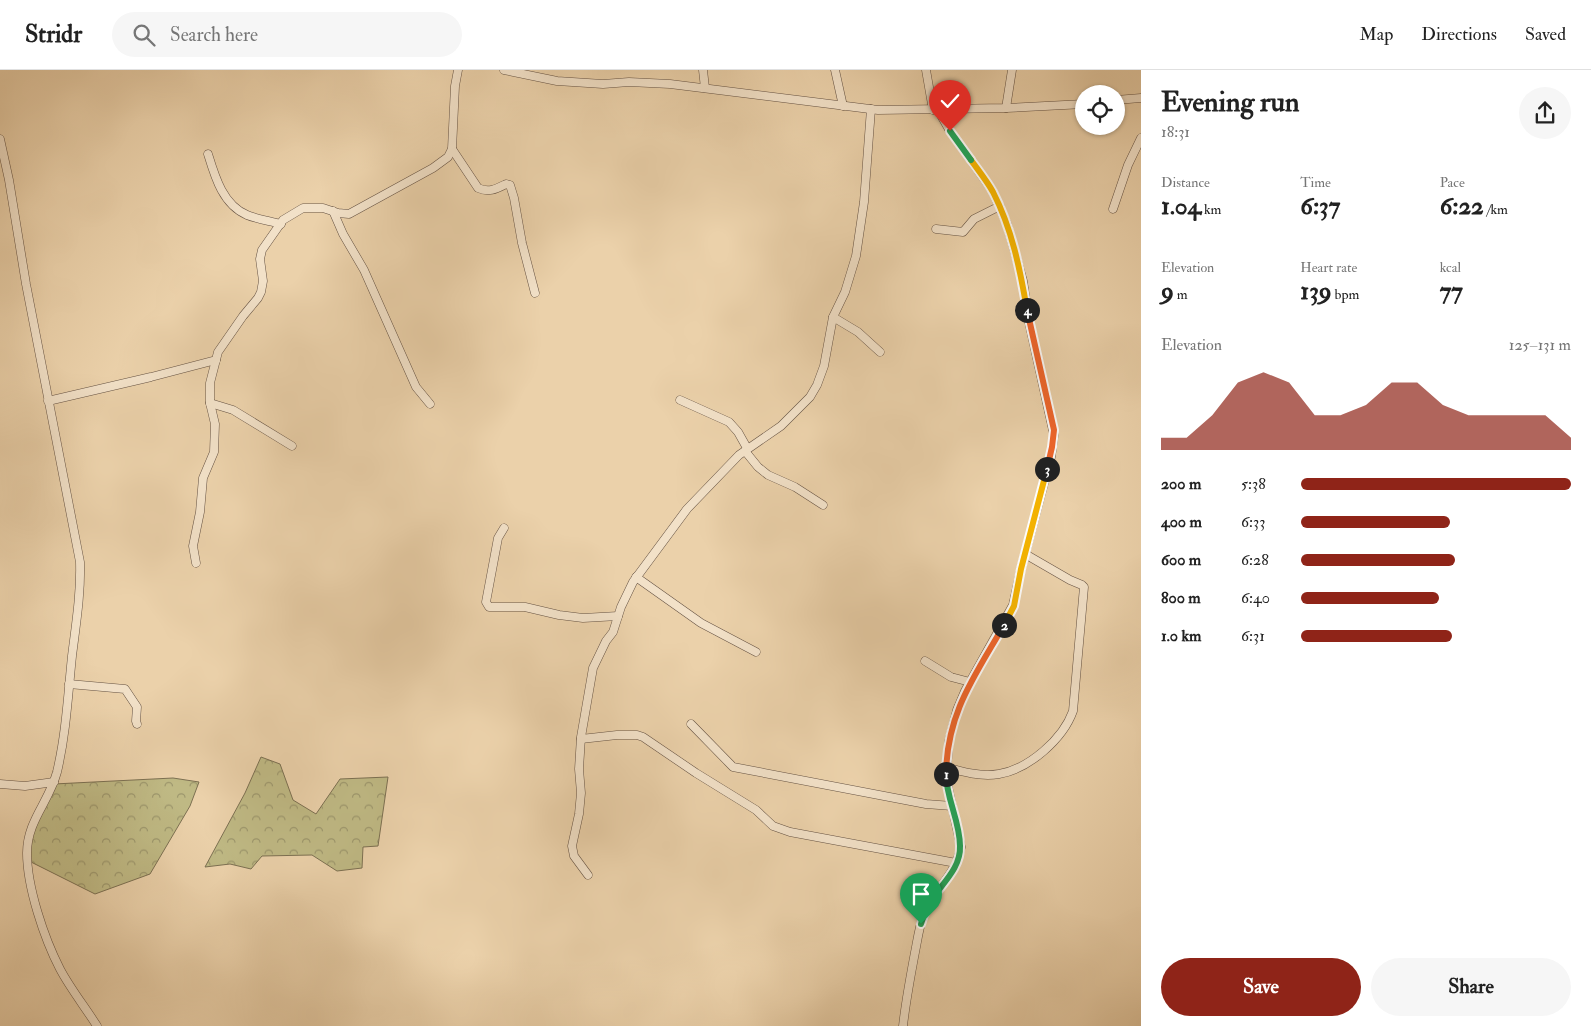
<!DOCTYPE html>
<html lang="en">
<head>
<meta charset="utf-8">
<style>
	:root { --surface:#fff; --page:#f6f6f6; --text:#222; --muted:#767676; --line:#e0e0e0; --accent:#8f2418 }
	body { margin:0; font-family:"IM FELL Double Pica",serif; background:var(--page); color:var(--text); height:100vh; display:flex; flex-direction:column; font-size:19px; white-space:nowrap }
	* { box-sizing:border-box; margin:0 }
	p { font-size:16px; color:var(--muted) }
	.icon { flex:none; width:28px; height:28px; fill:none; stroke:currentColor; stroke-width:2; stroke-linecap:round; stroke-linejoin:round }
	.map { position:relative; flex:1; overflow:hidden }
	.panel { display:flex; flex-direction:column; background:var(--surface); width:450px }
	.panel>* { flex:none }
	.controls { position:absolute; left:1075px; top:15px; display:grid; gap:10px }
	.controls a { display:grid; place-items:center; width:50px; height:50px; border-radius:50%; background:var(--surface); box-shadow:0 1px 4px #0004; font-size:25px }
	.pin { position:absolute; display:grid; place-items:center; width:42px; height:42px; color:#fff; margin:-51px -21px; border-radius:50% 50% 50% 0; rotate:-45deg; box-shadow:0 0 5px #0007 }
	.pin .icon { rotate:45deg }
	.km { position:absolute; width:25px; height:25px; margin:-12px; border-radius:50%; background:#222; color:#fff; font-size:14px; line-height:25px; text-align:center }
	.round { display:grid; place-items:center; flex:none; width:52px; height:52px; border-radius:26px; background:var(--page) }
	.overview { display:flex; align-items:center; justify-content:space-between; height:85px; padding:0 20px }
	h1 { font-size:28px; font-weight:700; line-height:38px }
	.figures { display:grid; grid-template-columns:repeat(3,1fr); gap:8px; height:85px; padding:5px 20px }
	.figures div { display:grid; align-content:center }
	.figures b { font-size:25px; font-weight:700 }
	.figures small { font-size:14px; font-weight:400 }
	.figures p { font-size:14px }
	.chart { height:140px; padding:10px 20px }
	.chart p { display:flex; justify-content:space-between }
	.chart svg { width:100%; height:90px; margin-top:5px; fill:var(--accent); opacity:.7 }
	.primary-button { display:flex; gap:10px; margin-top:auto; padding:10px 20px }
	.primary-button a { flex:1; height:58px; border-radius:30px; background:var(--accent); color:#fff; font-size:20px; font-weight:700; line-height:58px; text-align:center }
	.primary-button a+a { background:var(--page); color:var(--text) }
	ul { padding:0 20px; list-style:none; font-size:16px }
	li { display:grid; grid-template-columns:80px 60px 1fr; align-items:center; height:38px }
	li i { height:12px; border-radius:6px; background:var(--accent) }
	header { display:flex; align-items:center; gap:30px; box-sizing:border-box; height:70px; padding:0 25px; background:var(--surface); border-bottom:1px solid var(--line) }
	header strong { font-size:24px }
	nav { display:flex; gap:28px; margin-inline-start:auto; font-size:18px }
	.search { width:350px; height:45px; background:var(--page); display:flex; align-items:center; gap:12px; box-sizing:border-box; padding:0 18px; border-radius:28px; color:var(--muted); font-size:19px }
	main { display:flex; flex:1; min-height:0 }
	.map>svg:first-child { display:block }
</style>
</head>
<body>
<header>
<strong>Stridr</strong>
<div class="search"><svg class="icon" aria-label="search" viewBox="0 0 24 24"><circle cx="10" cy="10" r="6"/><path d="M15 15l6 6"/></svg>Search here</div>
<nav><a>Map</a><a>Directions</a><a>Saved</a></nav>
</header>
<main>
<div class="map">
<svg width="1141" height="956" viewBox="0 0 1141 956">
	<defs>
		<pattern id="forest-crowns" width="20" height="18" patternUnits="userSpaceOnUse" patternTransform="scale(1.25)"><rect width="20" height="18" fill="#bfb984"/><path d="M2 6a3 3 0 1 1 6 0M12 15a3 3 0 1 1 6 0" fill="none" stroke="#9c966c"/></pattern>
	</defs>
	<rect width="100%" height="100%" fill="#ebd1aa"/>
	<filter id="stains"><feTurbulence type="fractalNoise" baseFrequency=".004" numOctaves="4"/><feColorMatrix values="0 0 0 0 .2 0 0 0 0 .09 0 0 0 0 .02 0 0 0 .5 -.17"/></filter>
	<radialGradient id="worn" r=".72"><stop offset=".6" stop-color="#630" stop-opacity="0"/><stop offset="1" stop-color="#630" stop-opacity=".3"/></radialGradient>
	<g fill="url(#forest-crowns)" stroke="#7c7052">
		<path d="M 261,687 L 280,694 L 293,730 L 316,744 L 340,709 L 388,707 L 378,776 L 363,777 L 362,798 L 337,801 L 312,785 L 262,786 L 251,799 L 230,794 L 205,797 L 245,723 Z"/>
		<path d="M 173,708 L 199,712 L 190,736 L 150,804 L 95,824 L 27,790 L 33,762 L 54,714 Z"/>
	</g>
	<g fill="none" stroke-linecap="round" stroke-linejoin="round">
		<g stroke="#655243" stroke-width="9">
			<g id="minor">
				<path d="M 504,0 L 557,11 L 603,14 L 629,12 L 670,14 L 878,40 L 1006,38 L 1084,34"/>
				<path d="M 703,0 L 705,18"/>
				<path d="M 835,0 L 843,36"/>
				<path d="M 926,0 L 933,40"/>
				<path d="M 1116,30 L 1141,28"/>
				<path d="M 1006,38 L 1012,0"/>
				<path d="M 0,69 L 9,110 L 26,214 L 80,492 C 81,523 76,554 72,586 C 68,625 66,664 57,702 C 49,732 27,751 27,783 C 27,817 44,868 60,899 C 70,918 85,937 97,956"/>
				<path d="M 452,79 L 478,118 C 489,123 496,119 506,114 L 510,115 L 514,128 L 522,173 L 535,223"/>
				<path d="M 208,84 C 215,107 223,135 247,145 C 257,149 270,151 281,154"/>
				<path d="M 1113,139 L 1128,95 L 1141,68"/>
				<path d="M 333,141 L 343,164 L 364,200 L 416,317 L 430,334"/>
				<path d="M 936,159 L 963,162 L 974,149 L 1000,136"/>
				<path d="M 833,247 L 858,262 L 880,282"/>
				<path d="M 680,330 L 729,352 L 738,362 L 747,378"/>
				<path d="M 48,331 L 151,307 L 216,290"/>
				<path d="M 210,333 L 233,340 L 292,376"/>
				<path d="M 745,381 L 758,397 L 768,405 L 795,417 L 823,435"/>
				<path d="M 504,458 L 498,468 L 486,532 L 489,537 L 525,537 L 559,545 L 583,548 L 618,546"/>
				<path d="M 196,493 L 193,476 L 200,442 L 203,408 L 214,382 L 215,354 L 210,333 L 210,313 L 218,282 L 243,246 L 258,228 L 261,222 L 263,211 L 260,189 L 262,180 L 283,150 L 303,138 L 323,138 L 338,143 L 349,144 L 433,98 L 448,87 L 452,79 L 455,16 L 458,0"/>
				<path d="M 636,507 L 701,553 L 756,582"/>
				<path d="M 925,591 L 951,607 L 970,612"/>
				<path d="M 69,614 L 125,619 L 137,637 L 136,651 L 137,654"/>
				<path d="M 691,654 L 733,697 L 926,734 L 952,736"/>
				<path d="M 581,669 L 617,665 L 637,665 L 643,667 L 696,703 L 756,740 L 773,756 L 790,762 L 956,793"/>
				<path d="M 946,697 C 963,702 981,707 999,704 C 1029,699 1063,669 1073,641 L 1084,517 L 1082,515 L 1070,510 L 1025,484"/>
				<path d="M 0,714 L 25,716 L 54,712"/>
				<path d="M 588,805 L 574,786 L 572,776 L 579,744 L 581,723 L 579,699 L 581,667 L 593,598 L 606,571 L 613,562 L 621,537 L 633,512 L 687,439 L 739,385 L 781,356 L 810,327 L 817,315 L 824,296 L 833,247 L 845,222 L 856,186 L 864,132 L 871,39"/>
				<path d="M 903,956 C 906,929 911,903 916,877 C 918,866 920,854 924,843 C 935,818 955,807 961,777 L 946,708 L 949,671 L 957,640 L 965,621 L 1013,535 L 1021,499 L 1051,387 L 1054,365 L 1029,252 L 1023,211 L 1007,154 L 992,120 L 950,61 L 938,40"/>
			</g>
		</g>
		<use href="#minor" stroke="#f2e1c8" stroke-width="8"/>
	</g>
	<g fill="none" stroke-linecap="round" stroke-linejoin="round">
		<g stroke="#fff" stroke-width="10">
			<path id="split-1" d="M 921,854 C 924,844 928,835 934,826 C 945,811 961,796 960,776 C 960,751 946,728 946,704"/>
		</g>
		<g stroke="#fff" stroke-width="10">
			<path id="split-2" d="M 946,704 C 947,642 975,606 1004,555"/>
		</g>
		<g stroke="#fff" stroke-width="10">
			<path id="split-3" d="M 1004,555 L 1014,536 L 1021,499 L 1047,399"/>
		</g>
		<g stroke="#fff" stroke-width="10">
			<path id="split-4" d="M 1027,240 L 1054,360 L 1052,377 L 1047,399"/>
		</g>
		<g stroke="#fff" stroke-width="10">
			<path id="split-5" d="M 971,90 C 978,100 987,111 993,122 C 1012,159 1020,199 1027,240"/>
		</g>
		<g stroke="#fff" stroke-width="10">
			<path id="split-6" d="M 950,61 L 971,90"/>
		</g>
		<use href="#split-1" stroke="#22a559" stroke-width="6"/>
		<use href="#split-2" stroke="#f0652b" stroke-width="6"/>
		<use href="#split-3" stroke="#f5b400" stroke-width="6"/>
		<use href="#split-4" stroke="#f0652b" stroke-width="6"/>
		<use href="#split-5" stroke="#f5b400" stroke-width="6"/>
		<use href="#split-6" stroke="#22a559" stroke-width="6"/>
	</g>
	<rect width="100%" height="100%" filter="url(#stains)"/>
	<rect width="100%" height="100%" fill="url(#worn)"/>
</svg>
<div class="controls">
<a><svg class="icon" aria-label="locate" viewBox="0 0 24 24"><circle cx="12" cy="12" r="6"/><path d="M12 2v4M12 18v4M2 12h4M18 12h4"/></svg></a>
</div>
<div class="pin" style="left:921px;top:854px;background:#1e9e55"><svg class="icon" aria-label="arrive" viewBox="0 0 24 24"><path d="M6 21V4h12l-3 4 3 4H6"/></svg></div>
<div class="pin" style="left:950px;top:61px;background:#d93025"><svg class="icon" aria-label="check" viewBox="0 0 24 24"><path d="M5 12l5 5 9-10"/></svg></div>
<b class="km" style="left:946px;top:704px">1</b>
<b class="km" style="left:1004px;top:555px">2</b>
<b class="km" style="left:1047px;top:399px">3</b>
<b class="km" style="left:1027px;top:240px">4</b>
</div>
<section class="panel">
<div class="overview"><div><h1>Evening run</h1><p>18:31</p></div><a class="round"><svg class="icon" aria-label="share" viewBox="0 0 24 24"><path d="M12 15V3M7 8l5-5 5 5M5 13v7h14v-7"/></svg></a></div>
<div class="figures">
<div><p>Distance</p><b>1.04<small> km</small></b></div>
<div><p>Time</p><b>6:37</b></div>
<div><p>Pace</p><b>6:22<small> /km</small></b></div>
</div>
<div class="figures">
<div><p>Elevation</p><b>9<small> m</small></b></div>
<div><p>Heart rate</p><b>139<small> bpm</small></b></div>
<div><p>kcal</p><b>77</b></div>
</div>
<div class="chart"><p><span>Elevation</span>125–131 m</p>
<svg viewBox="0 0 160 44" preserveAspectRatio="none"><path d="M0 44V38L10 38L20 27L30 11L40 6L50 11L60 27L70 27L80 22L90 11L100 11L110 22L120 27L130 27L140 27L150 27L160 38V44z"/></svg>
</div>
<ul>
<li><b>200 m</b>5:38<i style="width:100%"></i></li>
<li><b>400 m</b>6:33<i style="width:55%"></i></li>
<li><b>600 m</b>6:28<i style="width:57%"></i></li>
<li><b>800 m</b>6:40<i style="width:51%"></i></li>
<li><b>1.0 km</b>6:31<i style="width:56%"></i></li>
</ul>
<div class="primary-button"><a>Save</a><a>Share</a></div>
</section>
</main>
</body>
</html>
